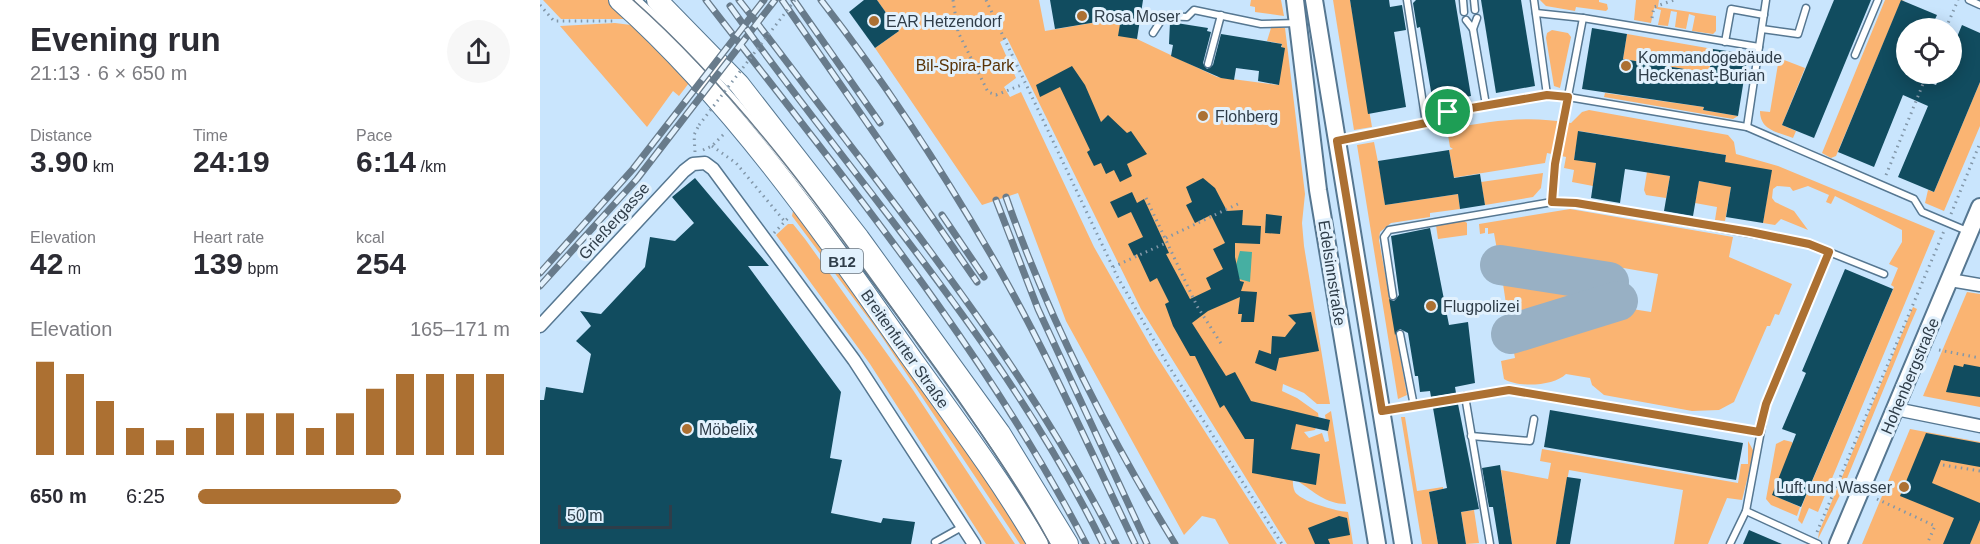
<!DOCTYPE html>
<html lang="en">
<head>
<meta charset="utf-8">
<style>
	:root { --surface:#fff; --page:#f7f7f7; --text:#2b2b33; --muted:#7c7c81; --accent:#ac7032 }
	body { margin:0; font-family:Arial,sans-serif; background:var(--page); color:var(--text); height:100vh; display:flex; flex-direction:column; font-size:22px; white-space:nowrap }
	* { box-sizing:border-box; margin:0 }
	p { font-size:20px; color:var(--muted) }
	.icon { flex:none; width:33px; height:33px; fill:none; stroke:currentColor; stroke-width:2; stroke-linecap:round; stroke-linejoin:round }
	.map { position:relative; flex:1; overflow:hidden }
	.side { display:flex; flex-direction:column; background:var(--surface); width:540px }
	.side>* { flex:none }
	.tools { position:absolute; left:1356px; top:18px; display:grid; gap:12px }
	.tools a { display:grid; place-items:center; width:66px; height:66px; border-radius:50%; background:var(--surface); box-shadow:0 3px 15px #0003; font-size:30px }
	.scale { position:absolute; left:18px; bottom:15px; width:114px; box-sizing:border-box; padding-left:6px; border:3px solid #2f3d49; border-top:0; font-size:16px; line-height:21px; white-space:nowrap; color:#2f3d49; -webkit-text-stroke:4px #e2f1fd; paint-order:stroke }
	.pin { position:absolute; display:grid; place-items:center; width:51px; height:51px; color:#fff; margin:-26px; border:3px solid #fff; border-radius:50%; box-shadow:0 2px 6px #0007 }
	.round { display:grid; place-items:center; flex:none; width:63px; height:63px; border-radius:32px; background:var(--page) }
	.head { display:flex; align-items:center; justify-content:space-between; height:102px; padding:0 30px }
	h1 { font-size:33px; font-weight:800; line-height:45px }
	.stats { display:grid; grid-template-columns:repeat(3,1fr); gap:9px; height:102px; padding:6px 30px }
	.stats div { display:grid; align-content:center }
	.stats b { font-size:30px; font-weight:800 }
	.stats small { font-size:16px; font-weight:400 }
	.stats p { font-size:16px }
	.chart { height:168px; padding:12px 30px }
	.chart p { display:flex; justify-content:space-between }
	.chart svg { width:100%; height:108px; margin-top:6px; stroke:var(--accent); stroke-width:6 }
	ul { padding:0 30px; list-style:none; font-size:20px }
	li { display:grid; grid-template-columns:96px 72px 1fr; align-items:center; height:45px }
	li i { height:15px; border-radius:8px; background:var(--accent) }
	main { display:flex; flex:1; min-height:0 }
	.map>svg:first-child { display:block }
</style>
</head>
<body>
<main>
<section class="side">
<div class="head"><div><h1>Evening run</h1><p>21:13 · 6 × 650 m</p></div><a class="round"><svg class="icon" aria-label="share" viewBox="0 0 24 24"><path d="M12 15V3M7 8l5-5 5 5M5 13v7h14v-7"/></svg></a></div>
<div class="stats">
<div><p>Distance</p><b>3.90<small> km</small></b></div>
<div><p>Time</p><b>24:19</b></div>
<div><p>Pace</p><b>6:14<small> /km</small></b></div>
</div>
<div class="stats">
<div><p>Elevation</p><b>42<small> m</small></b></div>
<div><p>Heart rate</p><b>139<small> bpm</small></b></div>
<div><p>kcal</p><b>254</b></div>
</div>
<div class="chart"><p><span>Elevation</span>165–171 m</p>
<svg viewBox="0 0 160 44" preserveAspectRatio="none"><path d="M5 44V6M15 44V11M25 44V22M35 44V33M45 44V38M55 44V33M65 44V27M75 44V27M85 44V27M95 44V33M105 44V27M115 44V17M125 44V11M135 44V11M145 44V11M155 44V11"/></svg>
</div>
<ul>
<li><b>650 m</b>6:25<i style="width:65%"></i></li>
</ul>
</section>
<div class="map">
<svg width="1440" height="544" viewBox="0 0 1440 544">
	<rect width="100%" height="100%" fill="#c9e5fd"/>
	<g fill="#fab472">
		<path d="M 3,0 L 70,0 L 92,19 L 21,19 Z"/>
		<path d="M 337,0 L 499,0 L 505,31 L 581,18 L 597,39 L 677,77 L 738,85 L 742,44 L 727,41 L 731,28 L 745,28 L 765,194 L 762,223 L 764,246 L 790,404 L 777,404 L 764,393 L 743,384 L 742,391 L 757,398 L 778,413 L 779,420 L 775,430 L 764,432 L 769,438 L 782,433 L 785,442 L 789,441 L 785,415 L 791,411 L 806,504 C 786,504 773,491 759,482 L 760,475 L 753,473 C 753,480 752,486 755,492 C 762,502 796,511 808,512 L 813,544 L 747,544 L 601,309 L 467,38 L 460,42 L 476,78 L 464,87 L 470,97 L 481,92 L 554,247 L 614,352 L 737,544 L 689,544 L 675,519 L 662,516 L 644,535 L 526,321 L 478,193 L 442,205 L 335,48 L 359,31 Z"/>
		<path d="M 711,0 L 741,0 L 744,16 L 715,12 L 715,7 L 710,6 Z"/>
		<path d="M 793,0 L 810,0 L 832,127 L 814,130 Z"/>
		<path d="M 1000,0 L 1059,0 L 1059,2 L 1067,4 L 1068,9 L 1066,11 L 1036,7 L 1035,11 L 1006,6 Z"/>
		<path d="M 1096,0 L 1119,0 L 1118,7 L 1176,16 L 1176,31 L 1173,34 L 1152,31 L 1155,16 L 1149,14 L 1146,29 L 1135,27 L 1137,12 L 1131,11 L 1128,26 L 1118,25 L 1121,10 L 1114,8 L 1111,23 L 1094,20 Z"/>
		<path d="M 1345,0 L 1365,0 L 1361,1 L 1296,156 L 1291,158 L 1282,153 Z"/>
		<path d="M 75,23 L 91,25 L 149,83 L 139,96 L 133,91 L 107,127 L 20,26 Z"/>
		<path d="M 1012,30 L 1028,33 L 1031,37 L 1020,88 L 1014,86 L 1006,38 L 1007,33 Z"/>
		<path d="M 1087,34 L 1173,49 L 1169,73 L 1083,59 Z"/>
		<path d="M 1239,58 L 1265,68 L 1242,125 L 1256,131 L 1253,138 C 1237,132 1220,130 1220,111 L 1230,112 Z"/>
		<path d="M 1440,82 L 1440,126 L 1404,211 L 1385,203 L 1388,190 L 1394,192 Z"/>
		<path d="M 1065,93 L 1164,107 L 1163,110 L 1198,116 L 1193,119 L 1064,97 Z"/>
		<path d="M 1049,110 L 1188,135 L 1194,142 L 1196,154 L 1238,166 L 1395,231 L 1278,512 L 1269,508 L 1262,524 L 1258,520 L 1263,503 L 1354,287 L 1351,285 L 1358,268 L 1349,264 L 1362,242 L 1362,230 L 1295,196 L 1291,204 L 1286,202 L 1289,195 L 1268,186 L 1253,191 L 1250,187 L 1237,186 L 1233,189 L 1232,198 L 1235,202 L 1254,211 L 1268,230 L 1241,219 L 1235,225 L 1223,223 L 1231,171 L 1184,168 L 1186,155 L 1039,131 L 1034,159 L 1056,163 L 1053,186 L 1032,182 L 1034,170 L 1024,168 L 1026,157 L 1007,153 L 1005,163 L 843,189 L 845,205 L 918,194 L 920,209 L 890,213 L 890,217 L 851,223 L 840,232 L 839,240 L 867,395 L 858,399 L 817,145 L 834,142 L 842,182 L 913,171 L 909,150 L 913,149 L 910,147 L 907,129 C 954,121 985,115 1031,123 L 1042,112 Z"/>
		<path d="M 1107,172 L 1130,176 L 1126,198 L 1106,195 L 1104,190 Z"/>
		<path d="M 1003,173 L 1001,188 L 993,197 L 945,205 L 941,182 Z"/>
		<path d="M 1193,177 L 1185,221 L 1175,220 L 1177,207 L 1155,203 L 1159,181 L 1181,185 Z"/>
		<path d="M 254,206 L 493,544 L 480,544 L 338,331 L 252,216 Z"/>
		<path d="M 1030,209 L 1193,237 L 1189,257 L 1252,284 L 1239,315 L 1235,314 L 1230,326 L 1227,326 L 1194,402 L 1179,410 L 1152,411 L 1064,395 L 1052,385 L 1050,378 L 1026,374 C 1014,386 979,388 964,379 L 961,361 L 975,358 L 971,337 L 1073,306 L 1111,312 L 1118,274 L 1072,266 L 1070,277 L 959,261 L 954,233 L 948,234 L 948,228 L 945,228 L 945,233 L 940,234 L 939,224 Z"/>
		<path d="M 924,221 L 927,223 L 927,235 L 898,239 L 896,225 Z"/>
		<path d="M 248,224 L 253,224 L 265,239 L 373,390 L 475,544 L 446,544 L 330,364 L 236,235 Z"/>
		<path d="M 961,270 L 1068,286 L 1065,302 L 970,331 Z"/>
		<path d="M 1427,292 L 1440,294 L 1440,407 L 1383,396 Z"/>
		<path d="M 1373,307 L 1377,309 L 1370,325 L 1301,493 L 1278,539 L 1279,532 Z"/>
		<path d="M 861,417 L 865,417 L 877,491 L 903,487 L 903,489 L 889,492 L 898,544 L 882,544 Z"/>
		<path d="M 1370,429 L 1440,442 L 1440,544 L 1322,544 Z"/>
		<path d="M 1244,440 L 1252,442 L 1253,446 L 1233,495 L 1260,507 L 1257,516 L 1231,505 L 1226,499 L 1236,444 Z"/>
		<path d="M 1208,441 L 1214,452 L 1202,500 L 1187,498 L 1168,544 L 1134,544 L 1143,490 L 1029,470 L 1016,544 L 972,544 L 961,470 L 1008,479 L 1011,463 L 1000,461 L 1002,449 L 1198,483 L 1201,464 L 1208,464 Z"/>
		<path d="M 934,510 L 939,543 L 926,544 L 921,512 Z"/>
	</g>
	<path fill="#46afa2" d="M 700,251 L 712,252 L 710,282 L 699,279 L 696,265 Z"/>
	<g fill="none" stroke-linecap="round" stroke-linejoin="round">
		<g stroke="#98b0c4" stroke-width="40">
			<path d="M 960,265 L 1069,282"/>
			<path d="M 971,334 L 1078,301"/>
		</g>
	</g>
	<g fill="#114c5f">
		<path d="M 324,0 L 337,0 L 359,31 L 335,48 L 309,12 Z"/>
		<path d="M 510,0 L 603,0 L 597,39 L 578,36 L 581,18 L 515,29 Z"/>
		<path d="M 810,0 L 849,0 L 850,7 L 862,5 L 866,30 L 854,32 L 866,107 L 828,114 Z"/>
		<path d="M 876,0 L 915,0 L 931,96 L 893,103 L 880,27 L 877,28 L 873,3 Z"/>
		<path d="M 941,0 L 981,0 L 995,86 L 956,93 Z"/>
		<path d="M 1294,0 L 1331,0 L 1274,138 L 1242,125 Z"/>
		<path d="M 1361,0 L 1397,15 L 1391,28 L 1366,28 L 1366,74 L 1396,85 L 1401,74 L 1412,74 L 1412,49 L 1422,25 L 1440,33 L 1440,82 L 1394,192 L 1358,177 L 1388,106 L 1363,95 L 1334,167 L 1298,152 Z"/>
		<path d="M 630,22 L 668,28 L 667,31 L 671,32 L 663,63 L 667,69 L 673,65 L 681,34 L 742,44 L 741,47 L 745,48 L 739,85 L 718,81 L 719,71 L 696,68 L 694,80 L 681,78 L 631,56 L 633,45 L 629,44 Z"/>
		<path d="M 1052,28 L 1087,34 L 1083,59 L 1169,73 L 1173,49 L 1208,54 L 1198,116 L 1163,110 L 1164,107 L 1042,89 Z"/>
		<path d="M 532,66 L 545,85 L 561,122 L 568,115 L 587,133 L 591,131 L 607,154 L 587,164 L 592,176 L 580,182 L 574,170 L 566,174 L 561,163 L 554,166 L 547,152 L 550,150 L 520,87 L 500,97 L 496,85 Z"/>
		<path d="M 1038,131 L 1186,155 L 1185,162 L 1232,170 L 1223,223 L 1186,217 L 1191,187 L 1159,181 L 1153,216 L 1124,211 L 1130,176 L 1085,169 L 1080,203 L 1051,198 L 1056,163 L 1034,160 Z"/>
		<path d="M 909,150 L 914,178 L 940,174 L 945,205 L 920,209 L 918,194 L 845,205 L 838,161 Z"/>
		<path d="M 155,178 L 229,266 L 208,266 L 301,392 L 290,458 L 302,460 L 291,513 L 341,523 L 343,518 L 375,522 L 371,544 L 0,544 L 0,400 L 4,400 L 6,387 L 43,393 L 51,354 L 36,341 L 51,326 L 40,311 L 61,314 L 105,267 L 110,237 L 135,241 L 154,223 L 132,197 Z"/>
		<path d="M 663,178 L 675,188 L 687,211 L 703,210 L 702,225 L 721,226 L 720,244 L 695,243 L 695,257 L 700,281 L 704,282 L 701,291 L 717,292 L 714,322 L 701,322 L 702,314 L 698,314 L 700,297 L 668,311 L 652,323 L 686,376 L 695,372 L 711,401 L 790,420 L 788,431 L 756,424 L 751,449 L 780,454 L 776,485 L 712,473 L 714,439 L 705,439 L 684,405 L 680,408 L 655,356 L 650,356 L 633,326 L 625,304 L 629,302 L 617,278 L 610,282 L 597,254 L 594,256 L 588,244 L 603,237 L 591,212 L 578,218 L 570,202 L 592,192 L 597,203 L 604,199 L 629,253 L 626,254 L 650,299 L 671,289 L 666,278 L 683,269 L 673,249 L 685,243 L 671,215 L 655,223 L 646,205 L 652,202 L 646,187 Z"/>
		<path d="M 726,214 L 742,216 L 740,234 L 725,233 Z"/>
		<path d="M 890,228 L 909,325 L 928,322 L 935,383 L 915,387 L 916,393 L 891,397 L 890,391 L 880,392 L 878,376 L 875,376 L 868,333 L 860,329 L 855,335 L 849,299 L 854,301 L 859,295 L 851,236 Z"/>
		<path d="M 1305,269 L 1353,289 L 1261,507 L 1232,495 L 1256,434 L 1242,429 L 1266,373 L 1262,371 Z"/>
		<path d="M 771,312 L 779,351 L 739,358 L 736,371 L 715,363 L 719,350 L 731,354 L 732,336 L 745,337 L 756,323 L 748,315 Z"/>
		<path d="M 1424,364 L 1440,367 L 1440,397 L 1406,392 L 1414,365 L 1423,367 Z"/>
		<path d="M 918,404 L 939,509 L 921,512 L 926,544 L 898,544 L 889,492 L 907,488 L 893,408 Z"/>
		<path d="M 1010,410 L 1203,443 L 1196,480 L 1004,447 Z"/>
		<path d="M 1386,433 L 1440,443 L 1440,467 L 1401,460 L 1392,483 L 1440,503 L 1440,520 L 1430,544 L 1403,544 L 1414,518 L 1360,496 Z"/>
		<path d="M 960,465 L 972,544 L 959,544 L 953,507 L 949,507 L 942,468 Z"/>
		<path d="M 1027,477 L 1041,479 L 1030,544 L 1016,544 Z"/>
		<path d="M 799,516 L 807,518 L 810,535 L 788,539 L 790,544 L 775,544 L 768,528 Z"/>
		<path d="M 1209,530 L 1242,544 L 1203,544 Z"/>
	</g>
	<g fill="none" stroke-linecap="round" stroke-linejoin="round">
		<g stroke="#567791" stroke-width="9">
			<g id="lane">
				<path d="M 98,0 C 184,77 252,170 322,262 C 389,352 459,445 514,544"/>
				<path d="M 867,0 L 886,123"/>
				<path d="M 923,0 L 924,12"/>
				<path d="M 934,0 L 935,10"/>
				<path d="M 994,0 L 1007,95"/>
				<path d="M 1429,0 L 1440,5"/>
				<path d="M 996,13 L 1043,18"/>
				<path d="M 937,18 L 933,29 L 946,105"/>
				<path d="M 926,20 L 933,29"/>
				<path d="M 1222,29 L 1258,34 L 1266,8"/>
				<path d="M 613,33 L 624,16 L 647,17 L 654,10 L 721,24 L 758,23"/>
				<path d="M 1185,42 L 1191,9 L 1224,15"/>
				<path d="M 1315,55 L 1338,0"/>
				<path d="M 668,64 L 681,15"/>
				<path d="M 1207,127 L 1226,0"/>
				<path d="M 798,141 L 886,123 L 908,112 L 1007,95 L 1028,97 L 1207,127 L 1374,199 L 1382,212 L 1427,231"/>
				<path d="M 1012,202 L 1015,164 L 1043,18 L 1219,47"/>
				<path d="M 853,296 L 844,237 L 849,230 L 1012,202 L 1036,203 L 1269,244 L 1344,274"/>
				<path d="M 860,334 L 874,406"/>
				<path d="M 925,396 L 950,544"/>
				<path d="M 841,411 L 969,390 L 1219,432"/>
				<path d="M 931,436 L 990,441 L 994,419"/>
				<path d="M 1206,511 L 1278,544"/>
				<path d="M 395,542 L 422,527"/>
				<path d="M 1190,544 L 1206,511 L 1226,404 L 1289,252"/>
			</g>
		</g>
		<g stroke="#567791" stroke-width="15">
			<g id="street">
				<path d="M 1410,280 L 1440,285"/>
				<path d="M 0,326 L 144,171 L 153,164 L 165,163 L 173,169 L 314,360 L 434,544"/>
				<path d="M 1356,409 L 1440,426"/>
			</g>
		</g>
		<g stroke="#567791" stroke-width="20">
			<g id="secondary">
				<path d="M 755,0 L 778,190 L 837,544"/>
				<path d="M 774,0 L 863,544"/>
				<path d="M 1298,544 L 1440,207"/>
			</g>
		</g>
		<g stroke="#567791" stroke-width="22">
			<g id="primary">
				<path d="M 79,0 C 192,101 281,229 367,352 C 412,415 459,477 498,544"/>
				<path d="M 117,0 L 199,84 L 319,238 L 460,433 L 528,544"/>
			</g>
		</g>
		<g stroke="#8297a9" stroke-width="3" stroke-dasharray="1.5 4.5" stroke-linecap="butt">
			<path d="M 413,0 L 418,32 L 448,92 L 456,95 L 484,84"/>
			<path d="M 446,0 L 577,276 L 628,365 L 742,544"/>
			<path d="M 0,5 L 14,21 L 75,21"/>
			<path d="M 1112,18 L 1114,7 L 1134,0"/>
			<path d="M 1406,28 L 1418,0"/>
			<path d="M 172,146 L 196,163 L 246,223"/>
			<path d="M 163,150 L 172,146 L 184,134"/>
			<path d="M 155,152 L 154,135 L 159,125"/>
			<path d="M 1346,175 L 1387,74"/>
			<path d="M 606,198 L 657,306 L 682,345"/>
			<path d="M 1411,214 L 1440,143"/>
			<path d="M 234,233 L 250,216"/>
			<path d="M 626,238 L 700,203"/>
			<path d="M 573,267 L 628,242"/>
			<path d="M 1399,350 L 1440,358"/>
			<path d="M 1403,465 L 1440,471"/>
			<path d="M 1337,499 L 1395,526 L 1387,544"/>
			<path d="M 1277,532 L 1404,231"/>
		</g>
		<use href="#lane" stroke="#fff" stroke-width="6"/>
		<use href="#street" stroke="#fff" stroke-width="12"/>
		<use href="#secondary" stroke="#fff" stroke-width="16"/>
		<use href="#primary" stroke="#fff" stroke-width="20"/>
		<path stroke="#687b8b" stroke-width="1.5" d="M 93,0 C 200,95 286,215 369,332 C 418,401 470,470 510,544"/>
		<g stroke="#687b8b" stroke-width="7">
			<g id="rail">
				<path d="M 166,0 C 301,175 444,347 546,544"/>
				<path d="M 199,0 C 241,53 281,108 323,162 C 416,284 507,406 576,544"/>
				<path d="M 242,0 L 437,282"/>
				<path d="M 254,0 L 340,123"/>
				<path d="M 281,0 C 348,86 408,179 462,274 C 511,361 552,454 595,544"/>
				<path d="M 190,6 C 317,184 466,346 563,544"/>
				<path d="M 466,197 C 508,317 568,435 635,544"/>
				<path d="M 456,200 L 498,309 L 607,544"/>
				<path d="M 402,215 L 444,277"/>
				<path d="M 0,273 L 93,169 L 224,0"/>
				<path d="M 0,286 L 97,179 L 235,0"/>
			</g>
		</g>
		<use href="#rail" stroke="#e2f1fd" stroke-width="4.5" stroke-dasharray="14" stroke-linecap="butt"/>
		<path stroke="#8297a9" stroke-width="3" stroke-dasharray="1.5 4.5" stroke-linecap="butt" d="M 159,125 L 255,0"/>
	</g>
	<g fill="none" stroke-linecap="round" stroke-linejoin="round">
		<g stroke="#fff" stroke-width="12">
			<path id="route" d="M 1007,95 L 1028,97 L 1015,164 L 1012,202 L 1036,203 L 1210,232 L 1269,244 L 1289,252 L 1226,404 L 1219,432 L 969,390 L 842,411 L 797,141 L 886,123 L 908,112 Z"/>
		</g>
		<use href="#route" stroke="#ac7032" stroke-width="8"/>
	</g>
	<g fill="#ac7032" stroke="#e2f1fd" stroke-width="2">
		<circle cx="542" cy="16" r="6"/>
		<circle cx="334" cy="21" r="6"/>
		<circle cx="1086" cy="66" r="6"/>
		<circle cx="663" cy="116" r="6"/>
		<circle cx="891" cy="306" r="6"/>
		<circle cx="147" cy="429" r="6"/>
		<circle cx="1364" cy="487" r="6"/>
	</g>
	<g text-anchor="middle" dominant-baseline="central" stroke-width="6" stroke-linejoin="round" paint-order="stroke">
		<rect fill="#e2f1fd" stroke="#65737f" stroke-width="1.5" x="281" y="249" width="42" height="24" rx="4.5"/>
		<g font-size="15" font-weight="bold" fill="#2f3d49">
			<text x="302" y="261">B12</text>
		</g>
		<g font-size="16" fill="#2f3d49" stroke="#e2f1fd" text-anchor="start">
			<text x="554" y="16">Rosa Moser</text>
			<text x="346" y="21">EAR Hetzendorf</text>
			<text x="1098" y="57">Kommandogebäude<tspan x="1098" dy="18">Heckenast-Burian</tspan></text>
			<text x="675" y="116">Flohberg</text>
			<text x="903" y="306">Flugpolizei</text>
			<text x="159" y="429">Möbelix</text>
			<text x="1352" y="487" text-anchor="end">Luft und Wasser</text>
		</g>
		<g font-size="16" fill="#593306" stroke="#e2f1fd">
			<text x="425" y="65">Bil-Spira-Park</text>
		</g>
		<g font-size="16" fill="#2f3d49" stroke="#e2f1fd">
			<text transform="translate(74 221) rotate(-48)">Grießergasse</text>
			<text transform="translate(792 273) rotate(81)">Edelsinnstraße</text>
			<text transform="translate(365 349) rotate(55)">Breitenfurter Straße</text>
			<text transform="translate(1370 376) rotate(-67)">Hohenbergstraße</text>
		</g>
	</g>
</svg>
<div class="tools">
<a><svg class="icon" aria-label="locate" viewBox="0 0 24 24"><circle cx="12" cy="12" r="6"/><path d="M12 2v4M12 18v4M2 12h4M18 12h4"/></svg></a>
</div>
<div class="scale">50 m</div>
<div class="pin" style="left:908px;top:112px;background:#1e9e55"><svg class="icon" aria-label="arrive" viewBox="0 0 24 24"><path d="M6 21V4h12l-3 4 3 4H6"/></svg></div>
</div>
</main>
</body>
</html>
